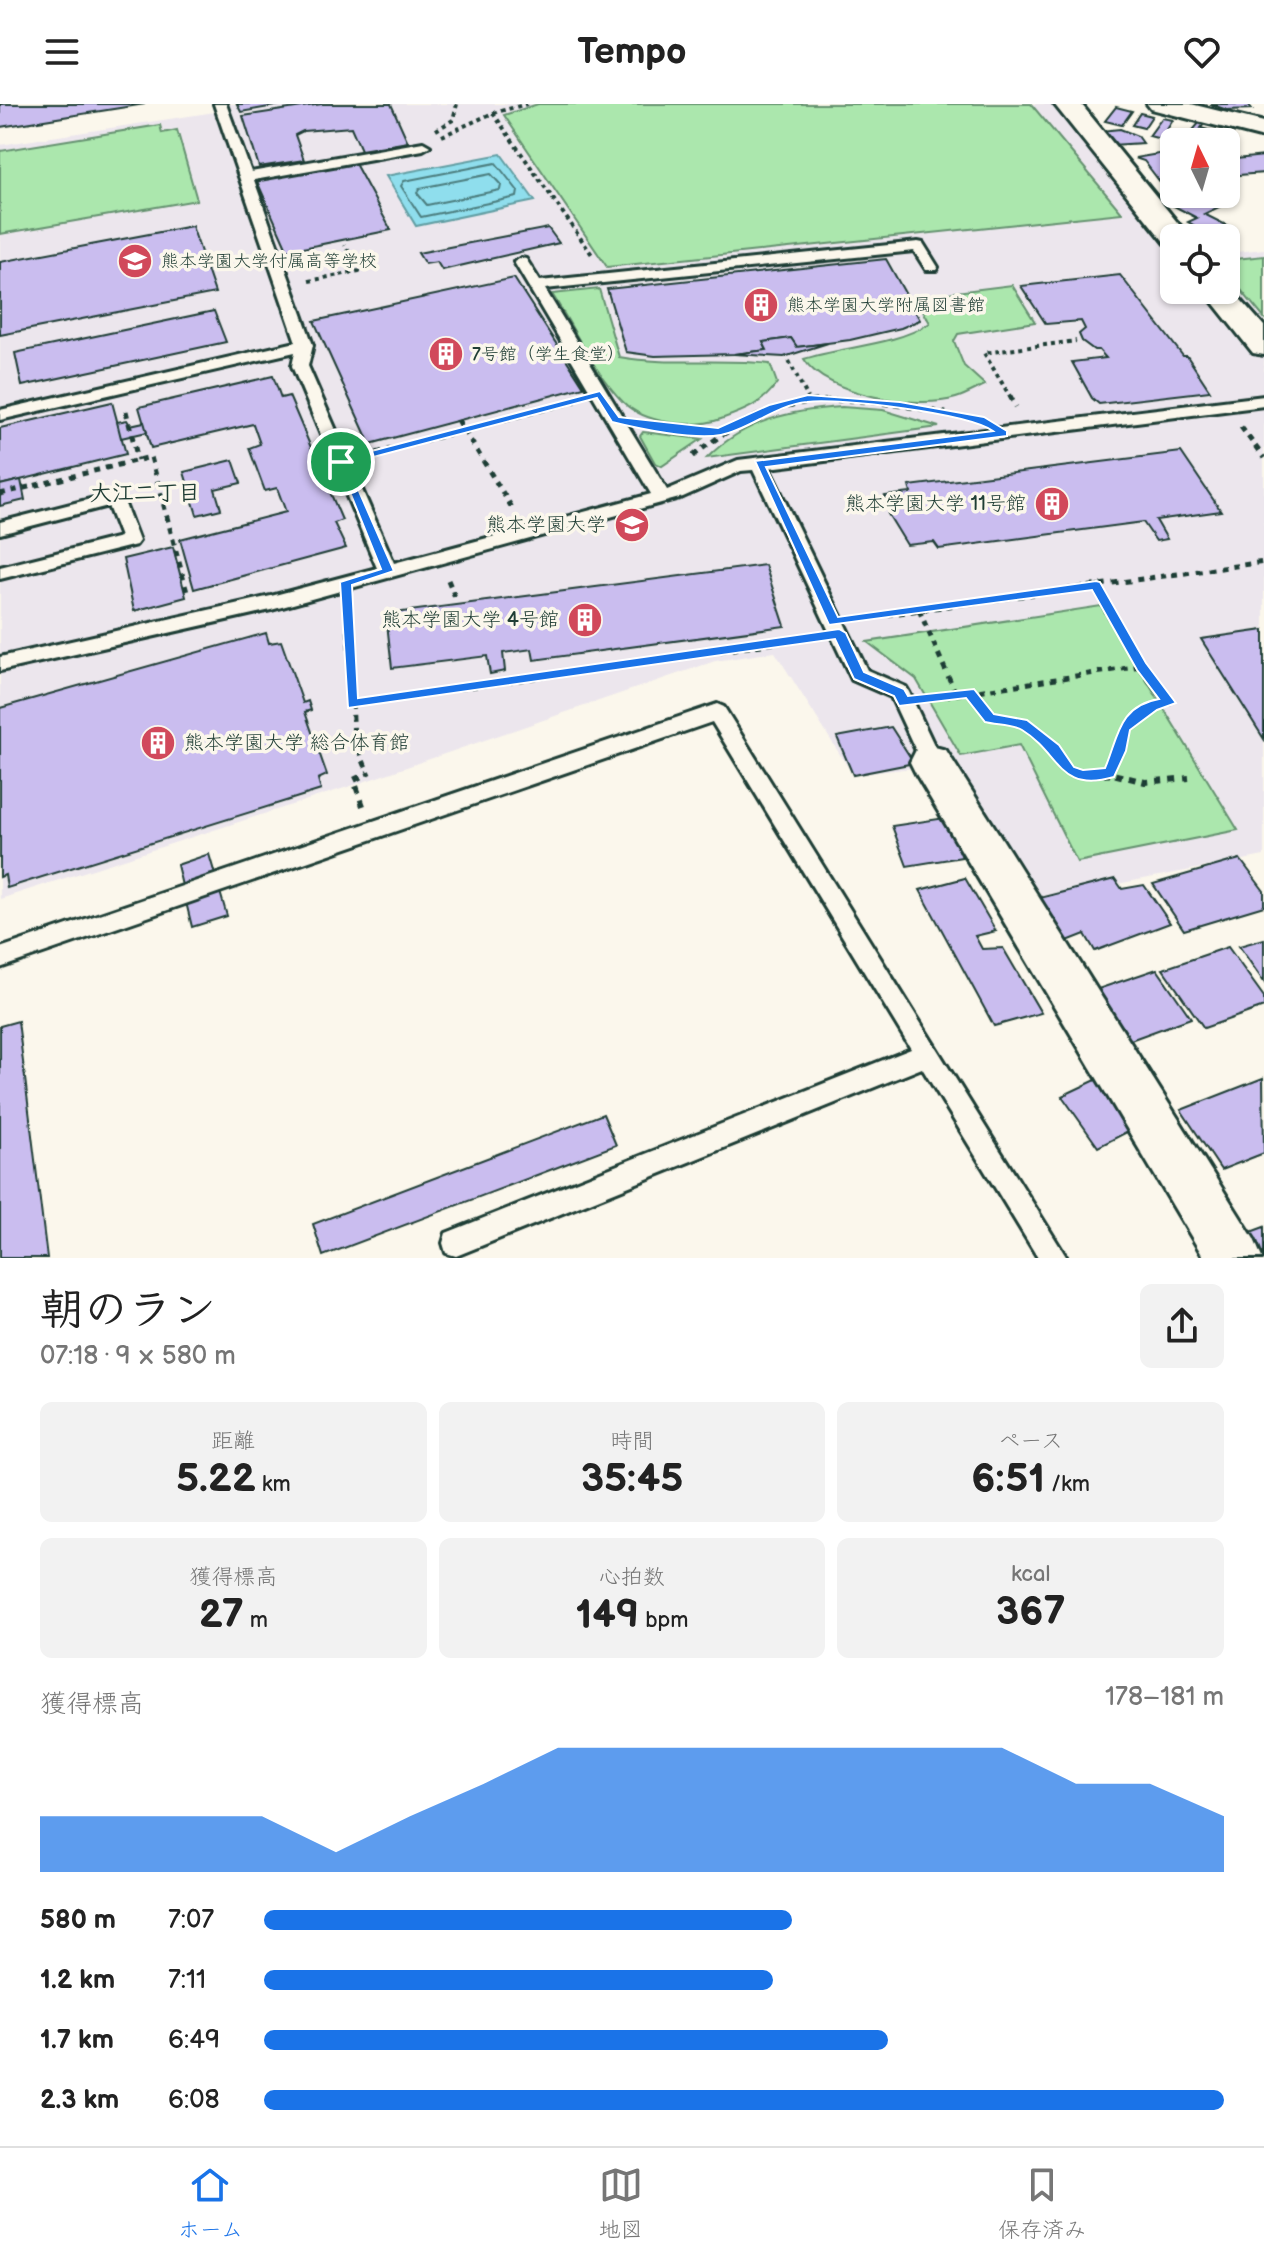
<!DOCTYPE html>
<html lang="ja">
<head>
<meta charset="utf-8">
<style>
	:root { --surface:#fff; --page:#f2f2f2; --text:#222; --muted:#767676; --line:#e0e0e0; --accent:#1a73e8 }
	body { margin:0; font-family:"Balsamiq Sans","Klee One",sans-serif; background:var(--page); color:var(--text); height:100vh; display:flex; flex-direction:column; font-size:30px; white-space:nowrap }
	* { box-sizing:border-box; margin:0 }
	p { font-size:26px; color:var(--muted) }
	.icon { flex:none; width:44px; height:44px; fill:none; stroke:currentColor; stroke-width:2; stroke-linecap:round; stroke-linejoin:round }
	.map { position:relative; height:1154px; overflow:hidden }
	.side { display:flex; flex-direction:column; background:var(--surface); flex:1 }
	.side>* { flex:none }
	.needle { width:52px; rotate:355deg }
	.controls { position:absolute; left:1160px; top:24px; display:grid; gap:16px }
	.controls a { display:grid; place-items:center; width:80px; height:80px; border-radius:12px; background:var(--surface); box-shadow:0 2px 6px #0004; font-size:40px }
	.pin { position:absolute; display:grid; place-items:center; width:68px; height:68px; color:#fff; margin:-34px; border:4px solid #fff; border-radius:50%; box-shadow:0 2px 8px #0007 }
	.round { display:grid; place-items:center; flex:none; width:84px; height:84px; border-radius:12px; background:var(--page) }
	.head { display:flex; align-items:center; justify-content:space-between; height:136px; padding:0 40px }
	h1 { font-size:44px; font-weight:600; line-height:60px }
	.stats { display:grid; grid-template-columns:repeat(3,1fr); gap:12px; height:136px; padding:8px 40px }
	.stats div { display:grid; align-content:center; border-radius:12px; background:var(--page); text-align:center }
	.stats b { font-size:40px; font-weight:600 }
	.stats small { font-size:22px; font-weight:400 }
	.stats p { font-size:22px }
	.chart { height:224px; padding:16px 40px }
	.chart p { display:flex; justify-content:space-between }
	.chart svg { width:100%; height:144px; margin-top:8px; fill:var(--accent); opacity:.7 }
	ul { padding:0 40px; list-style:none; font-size:26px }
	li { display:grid; grid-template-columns:128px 96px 1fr; align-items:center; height:60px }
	li i { height:20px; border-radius:10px; background:var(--accent) }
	header { display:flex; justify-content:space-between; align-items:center; height:104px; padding:0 40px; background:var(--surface); font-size:36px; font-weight:600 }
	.menu { display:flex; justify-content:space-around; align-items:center; height:112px; border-top:2px solid var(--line); background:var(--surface); font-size:22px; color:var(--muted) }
	.menu a { display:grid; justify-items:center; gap:4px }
	.menu .active { color:var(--accent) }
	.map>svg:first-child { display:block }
</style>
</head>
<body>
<header><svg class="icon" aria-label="menu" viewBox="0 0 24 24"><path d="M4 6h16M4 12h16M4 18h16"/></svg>Tempo<svg class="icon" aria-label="heart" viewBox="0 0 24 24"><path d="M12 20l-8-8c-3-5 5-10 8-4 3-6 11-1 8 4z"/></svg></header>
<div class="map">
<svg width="1264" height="1154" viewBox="0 0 1264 1154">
	<rect width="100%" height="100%" fill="#fbf7ec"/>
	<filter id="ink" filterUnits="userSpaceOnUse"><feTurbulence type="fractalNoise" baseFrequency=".0125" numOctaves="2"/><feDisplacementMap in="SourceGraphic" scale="16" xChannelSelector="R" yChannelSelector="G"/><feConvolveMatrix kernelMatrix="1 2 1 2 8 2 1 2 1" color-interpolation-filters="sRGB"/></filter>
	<g filter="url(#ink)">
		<path fill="#ece6ed" d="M 213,0 L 1053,0 L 1174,154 L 1174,186 L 1226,186 L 1226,149 L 1264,145 L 1264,752 L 1028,797 L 946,660 L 853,671 L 775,548 L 715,557 L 360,679 L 0,795 L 0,41 L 215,8 Z"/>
		<g fill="#abe7ad" stroke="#659270" stroke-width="2">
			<path d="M 538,0 L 1031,0 L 1122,109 L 607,163 L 504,11 Z"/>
			<path d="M 160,21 L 162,29 L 177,26 L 197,96 L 0,130 L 0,47 Z"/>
			<path d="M 1264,152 L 1264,214 L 1226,168 L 1226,156 Z"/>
			<path d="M 1012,181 L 1035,218 L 958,230 L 954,237 L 964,262 L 985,281 C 976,285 966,291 956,294 C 918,306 825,291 804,255 C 844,242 894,242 930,219 L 915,193 Z"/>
			<path d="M 599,185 L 619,253 C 670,262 720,254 770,260 L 777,279 C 763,300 744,307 721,315 C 693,325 645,320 623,298 C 594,269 574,224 552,190 Z"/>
			<path d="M 842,303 L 883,306 L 939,323 L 707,354 C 744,316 792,306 842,303 Z"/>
			<path d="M 643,328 L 702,335 L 662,362 L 655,359 L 640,332 Z"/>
			<path d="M 1101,502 L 1238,726 L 1077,758 L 1019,641 L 961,652 L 916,575 L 867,538 Z"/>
		</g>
		<path fill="#8fdeed" stroke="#629ea3" stroke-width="2" d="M 501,50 L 535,97 L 416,122 L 386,72 Z"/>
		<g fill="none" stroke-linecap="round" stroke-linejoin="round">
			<g stroke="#4c7d7e" stroke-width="2">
				<path d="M 496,59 L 518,87 L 517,93 L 421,113 L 401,82 L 404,77 Z"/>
				<path d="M 491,70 L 501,81 L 500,86 L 427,101 L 417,89 L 420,84 Z"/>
			</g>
		</g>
		<g fill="#cabdef" stroke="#1f3d34" stroke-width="2">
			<path d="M 0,0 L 145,0 L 0,23 Z"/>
			<path d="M 237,0 L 286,0 L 241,8 Z"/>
			<path d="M 322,0 L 391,0 L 408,38 L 361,46 L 351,23 L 303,27 L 295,31 L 304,56 L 259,63 L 243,12 Z"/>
			<path d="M 1210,0 L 1248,0 L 1252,5 L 1227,6 Z"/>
			<path d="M 1116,3 L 1132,7 L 1122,21 L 1105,17 Z"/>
			<path d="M 1140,9 L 1152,12 L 1144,24 L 1132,21 Z"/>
			<path d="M 1162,14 L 1173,16 L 1161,35 L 1149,32 Z"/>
			<path d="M 1199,19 L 1204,20 L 1201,24 L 1226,31 L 1221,38 L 1183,38 Z"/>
			<path d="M 1120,25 L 1138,32 L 1143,39 L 1111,41 L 1100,27 Z"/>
			<path d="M 1164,49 L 1174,56 L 1174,90 L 1208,93 L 1203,95 L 1219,103 L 1204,110 L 1234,125 L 1216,134 L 1192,126 L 1197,123 L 1188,118 L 1197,114 L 1172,101 L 1176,99 L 1144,57 L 1135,54 Z"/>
			<path d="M 1264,52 L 1264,69 L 1226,72 L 1226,56 Z"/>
			<path d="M 353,56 L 391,126 L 288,147 L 256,75 Z"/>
			<path d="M 192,122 L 215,189 L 0,231 L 0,158 Z"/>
			<path d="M 548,124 L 559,139 L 442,166 L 437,158 L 425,160 L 418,149 Z"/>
			<path d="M 886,155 L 920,216 L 901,224 L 850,236 L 797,243 L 791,234 L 763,238 L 767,246 L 734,250 L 655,252 L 626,248 L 607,185 Z"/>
			<path d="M 1120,171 L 1183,252 L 1187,252 L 1210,287 L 1099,300 L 1092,294 L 1072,258 L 1106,254 L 1099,246 L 1094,246 L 1082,237 L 1079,230 L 1085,225 L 1081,217 L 1046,220 L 1021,182 Z"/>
			<path d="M 514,174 L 584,283 L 370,340 L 314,217 Z"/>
			<path d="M 214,207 L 226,238 L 22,282 L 15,249 Z"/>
			<path d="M 791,234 L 797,243 L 828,239 L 784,253 L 734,250 L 767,246 L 763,238 Z"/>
			<path d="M 273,272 L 281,294 L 289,292 L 342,416 L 334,419 L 346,444 L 194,485 L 180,435 L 286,408 L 277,384 L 265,387 L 249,344 L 260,340 L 253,320 L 151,344 L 139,303 Z"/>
			<path d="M 112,298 L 126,350 L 0,381 L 0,324 Z"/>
			<path d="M 127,316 L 130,321 L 144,318 L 147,328 L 121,334 L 117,318 Z"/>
			<path d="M 1181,348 L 1221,407 L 1156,416 L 1167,435 L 1156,437 L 1143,418 L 939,445 L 934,438 L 907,441 L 888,410 L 893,409 L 885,392 L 911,389 L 909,382 Z"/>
			<path d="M 233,356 L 241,379 L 215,385 L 221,405 L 197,411 L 184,368 Z"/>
			<path d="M 21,376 L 25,396 L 0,402 L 0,381 Z"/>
			<path d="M 173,443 L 186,493 L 134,507 L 123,455 Z"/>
			<path d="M 765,461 L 785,522 L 534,556 L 532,545 L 503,549 L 505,567 L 490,570 L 487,552 L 392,564 L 386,510 Z"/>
			<path d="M 1264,526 L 1264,635 L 1201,535 Z"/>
			<path d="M 266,529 L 269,539 L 281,537 L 303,599 L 308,597 L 311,606 L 305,608 L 327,671 L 318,675 L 321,686 L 7,784 L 5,771 L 0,773 L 0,604 Z"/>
			<path d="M 891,623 L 914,659 L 853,671 L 837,633 Z"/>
			<path d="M 945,714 L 962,753 L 907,762 L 892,722 Z"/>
			<path d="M 209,750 L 227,812 L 192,823 L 177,761 Z"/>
			<path d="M 1240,755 L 1264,787 L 1264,802 L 1184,826 L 1153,780 Z"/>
			<path d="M 965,774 L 996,827 L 975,832 L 982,845 L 1003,844 L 1041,909 L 994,922 L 920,786 Z"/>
			<path d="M 1115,775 L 1122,785 L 1144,781 L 1170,819 L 1095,847 L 1085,830 L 1052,843 L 1028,797 Z"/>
			<path d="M 1264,835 L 1264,878 L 1239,842 Z"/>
			<path d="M 1228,843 L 1264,893 L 1264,903 L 1204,924 L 1163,865 Z"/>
			<path d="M 1157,865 L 1191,914 L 1125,938 L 1092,887 Z"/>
			<path d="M 18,917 L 47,1154 L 0,1154 L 0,922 Z"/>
			<path d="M 1100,974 L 1135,1024 L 1098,1043 L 1062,992 Z"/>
			<path d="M 1263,974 L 1264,1049 L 1221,1066 L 1181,1006 Z"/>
			<path d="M 603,1010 L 616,1041 L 323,1152 L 313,1120 Z"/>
			<path d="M 1264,1123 L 1264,1154 L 1259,1154 L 1245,1130 Z"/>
		</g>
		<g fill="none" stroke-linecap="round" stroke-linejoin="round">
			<g stroke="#1f3d34" stroke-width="6">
				<g id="lane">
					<path d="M 214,0 L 226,0 L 251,68 L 423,38 L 430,42 L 423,46 L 254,76 L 313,241 L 308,262 L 394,459 L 651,390 L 514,158 L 521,154 L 526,155 L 540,177 L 918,138 L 923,139 L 938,163 L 936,166 L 926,166 L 914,147 L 545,185 L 667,386 L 738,356 L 1264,292 L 1264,302 L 769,364 L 867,566 L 906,583 L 909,588 L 942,658 L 938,664 L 924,664 L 891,593 L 852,576 L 753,366 L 741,367 L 683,393 L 271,506 L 0,567 L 0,553 L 271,492 L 377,464 L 292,262 L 295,248 L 0,316 L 0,306 L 296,238 Z"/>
					<path d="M 114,389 L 123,395 L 139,437 L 136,441 L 0,475 L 0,463 L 120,433 L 108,402 L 0,430 L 0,418 Z"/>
					<path d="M 717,600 L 724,603 L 1067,1154 L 1038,1154 L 922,964 L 456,1152 L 446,1149 L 443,1139 L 446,1129 L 911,945 L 712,618 L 0,864 L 0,844 Z"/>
				</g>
			</g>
			<g stroke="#1f3d34" stroke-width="6">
				<g id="street">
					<path d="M 1054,0 L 1081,0 L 1190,134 L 1174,134 L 1174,142 L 1166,140 Z"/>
					<path d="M 1147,0 L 1191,0 L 1264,18 L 1264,34 L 1151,5 Z"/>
					<path d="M 1226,179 L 1264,222 L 1264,251 L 1253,249 L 1203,186 L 1226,186 Z"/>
					<path d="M 931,642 L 946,646 L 1254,1135 L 1262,1154 L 1204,1154 L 916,670 L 910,658 L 916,646 Z"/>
				</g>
			</g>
			<g stroke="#1f3d34" stroke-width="4" stroke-dasharray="4 4" stroke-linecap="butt">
				<path d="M 493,9 L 593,152"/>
				<path d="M 436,26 L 453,16 L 457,0"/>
				<path d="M 442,32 L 493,9 L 527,0"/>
				<path d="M 309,177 L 359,167 L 345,141"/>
				<path d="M 789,257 L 808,294"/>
				<path d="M 1011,294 L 984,249 L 1076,237"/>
			</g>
			<g stroke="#1f3d34" stroke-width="5" stroke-dasharray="6 6" stroke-linecap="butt">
				<path d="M 1010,292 L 1016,303"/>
				<path d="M 126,307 L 138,356"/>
				<path d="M 458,316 L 514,407"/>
				<path d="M 652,322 L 718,327"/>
				<path d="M 1241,323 L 1264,354"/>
				<path d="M 365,352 L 576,297"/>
				<path d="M 693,352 C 781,282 841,291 946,309"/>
				<path d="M 0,390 L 151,353 L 188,492"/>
				<path d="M 448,476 L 455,493"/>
				<path d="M 347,503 L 354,634 L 369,671"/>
				<path d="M 919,506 L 956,590"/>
				<path d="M 863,514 L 1264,458"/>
				<path d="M 970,589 L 990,614 C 1000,615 1014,615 1023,619 C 1047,630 1057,663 1080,671"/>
				<path d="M 932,594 L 1141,562 L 1096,481"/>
				<path d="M 352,600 L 810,534"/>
				<path d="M 1109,669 C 1124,635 1123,605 1169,599 L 1141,562"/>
				<path d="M 1092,671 L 1117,671"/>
			</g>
			<g stroke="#1f3d34" stroke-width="6" stroke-dasharray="7 7" stroke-linecap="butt">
				<path d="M 1074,669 L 1083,672 L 1109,669 L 1145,678 L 1189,674"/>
				<path d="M 363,702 L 354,676 L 368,669"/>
			</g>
			<use href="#lane" fill="#fbf7ec" fill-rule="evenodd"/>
			<use href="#street" fill="#fbf7ec" fill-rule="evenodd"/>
		</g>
	</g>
	<path fill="#1a73e8" stroke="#fff" stroke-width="2" fill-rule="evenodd" d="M 600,287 L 619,313 L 718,324 L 769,301 L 808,291 L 900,298 L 984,313 L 1007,327 L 1007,332 L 766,363 L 838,513 L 1096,477 L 1100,478 L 1146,559 L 1176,599 L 1157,606 L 1130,626 L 1126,647 L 1114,673 C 1058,689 1061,650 1022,626 C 1012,620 996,621 985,618 L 966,594 L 899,602 L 894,592 L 854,575 L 835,535 L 348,604 L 340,478 L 381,465 L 337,356 ZM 597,294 L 612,318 C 640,325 693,336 721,331 C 751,325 775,301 807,298 C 840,294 967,309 993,327 L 755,357 L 829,521 L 1092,486 L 1137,566 L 1159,595 C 1118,602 1118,634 1105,664 L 1083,666 L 1074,663 L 1059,641 L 1027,616 L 994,610 L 974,585 L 908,592 L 904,585 L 864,568 L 846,529 L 839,525 L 358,594 L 352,481 L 394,467 L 347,360 Z"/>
	<defs>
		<g id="school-disc" transform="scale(1.8)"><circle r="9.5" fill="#d1495b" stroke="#fbf7ec"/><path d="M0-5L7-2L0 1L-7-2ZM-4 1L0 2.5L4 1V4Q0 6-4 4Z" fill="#fff"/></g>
		<g id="building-disc" transform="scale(1.8)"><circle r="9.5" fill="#d1495b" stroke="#fbf7ec"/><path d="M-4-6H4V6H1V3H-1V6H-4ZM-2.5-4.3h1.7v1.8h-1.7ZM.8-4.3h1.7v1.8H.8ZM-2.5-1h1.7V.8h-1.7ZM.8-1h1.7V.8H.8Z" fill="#fff"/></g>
		<g id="university-disc" transform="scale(1.8)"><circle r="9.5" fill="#d1495b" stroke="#fbf7ec"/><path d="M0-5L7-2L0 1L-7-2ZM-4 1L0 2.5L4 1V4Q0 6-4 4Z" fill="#fff"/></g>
	</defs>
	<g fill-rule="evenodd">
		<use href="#school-disc" x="135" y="157"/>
		<use href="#building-disc" x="761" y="201"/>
		<use href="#building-disc" x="446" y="250"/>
		<use href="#building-disc" x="1052" y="400"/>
		<use href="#university-disc" x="632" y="421"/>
		<use href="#building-disc" x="585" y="516"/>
		<use href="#building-disc" x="158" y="639"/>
	</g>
	<g text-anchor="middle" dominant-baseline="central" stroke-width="7" stroke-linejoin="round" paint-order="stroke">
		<g font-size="18" fill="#1f3d34" stroke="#fbf7ec" text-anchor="start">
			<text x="161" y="157">熊本学園大学付属高等学校</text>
			<text x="787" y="201">熊本学園大学附属図書館</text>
			<text x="472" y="250">7号館（学生食堂）</text>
		</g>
		<g font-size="20" fill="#1f3d34" stroke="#fbf7ec" text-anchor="end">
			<text x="1026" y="400">熊本学園大学 11号館</text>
			<text x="606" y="421">熊本学園大学</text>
			<text x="559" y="516">熊本学園大学 4号館</text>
			<text x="184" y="639" text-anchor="start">熊本学園大学 総合体育館</text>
		</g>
		<g font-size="22" font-weight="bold" fill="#1f3d34" stroke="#fbf7ec">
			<text x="145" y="389">大江二丁目</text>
		</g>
	</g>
</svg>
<div class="controls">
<a><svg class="needle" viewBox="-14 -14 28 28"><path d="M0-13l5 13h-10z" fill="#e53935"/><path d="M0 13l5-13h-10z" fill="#767676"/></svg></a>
<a><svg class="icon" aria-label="locate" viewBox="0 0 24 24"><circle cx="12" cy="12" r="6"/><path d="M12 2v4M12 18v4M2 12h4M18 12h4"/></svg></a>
</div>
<div class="pin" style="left:341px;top:358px;background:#1e9e55"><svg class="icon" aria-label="arrive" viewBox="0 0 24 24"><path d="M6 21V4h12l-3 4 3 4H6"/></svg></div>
</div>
<section class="side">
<div class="head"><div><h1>朝のラン</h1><p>07:18 · 9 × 580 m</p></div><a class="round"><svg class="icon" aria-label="share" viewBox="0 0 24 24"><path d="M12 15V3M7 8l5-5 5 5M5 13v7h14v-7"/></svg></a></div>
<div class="stats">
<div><p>距離</p><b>5.22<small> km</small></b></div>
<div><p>時間</p><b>35:45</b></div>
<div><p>ペース</p><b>6:51<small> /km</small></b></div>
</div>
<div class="stats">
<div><p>獲得標高</p><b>27<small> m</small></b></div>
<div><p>心拍数</p><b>149<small> bpm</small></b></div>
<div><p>kcal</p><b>367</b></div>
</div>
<div class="chart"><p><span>獲得標高</span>178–181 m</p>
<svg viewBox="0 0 160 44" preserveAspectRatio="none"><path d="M0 44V27L10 27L20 27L30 27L40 38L50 27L60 17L70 6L80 6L90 6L100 6L110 6L120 6L130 6L140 17L150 17L160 27V44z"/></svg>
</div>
<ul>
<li><b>580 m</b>7:07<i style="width:55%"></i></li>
<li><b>1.2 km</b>7:11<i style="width:53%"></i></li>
<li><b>1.7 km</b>6:49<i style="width:65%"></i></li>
<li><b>2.3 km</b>6:08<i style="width:100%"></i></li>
</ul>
</section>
<nav class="menu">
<a class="active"><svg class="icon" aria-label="home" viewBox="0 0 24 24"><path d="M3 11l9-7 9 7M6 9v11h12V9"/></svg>ホーム</a>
<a><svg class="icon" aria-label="map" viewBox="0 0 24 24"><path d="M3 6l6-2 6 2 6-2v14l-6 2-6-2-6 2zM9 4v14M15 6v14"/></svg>地図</a>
<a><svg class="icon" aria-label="saved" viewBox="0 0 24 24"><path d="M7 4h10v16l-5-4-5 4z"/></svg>保存済み</a>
</nav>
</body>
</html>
